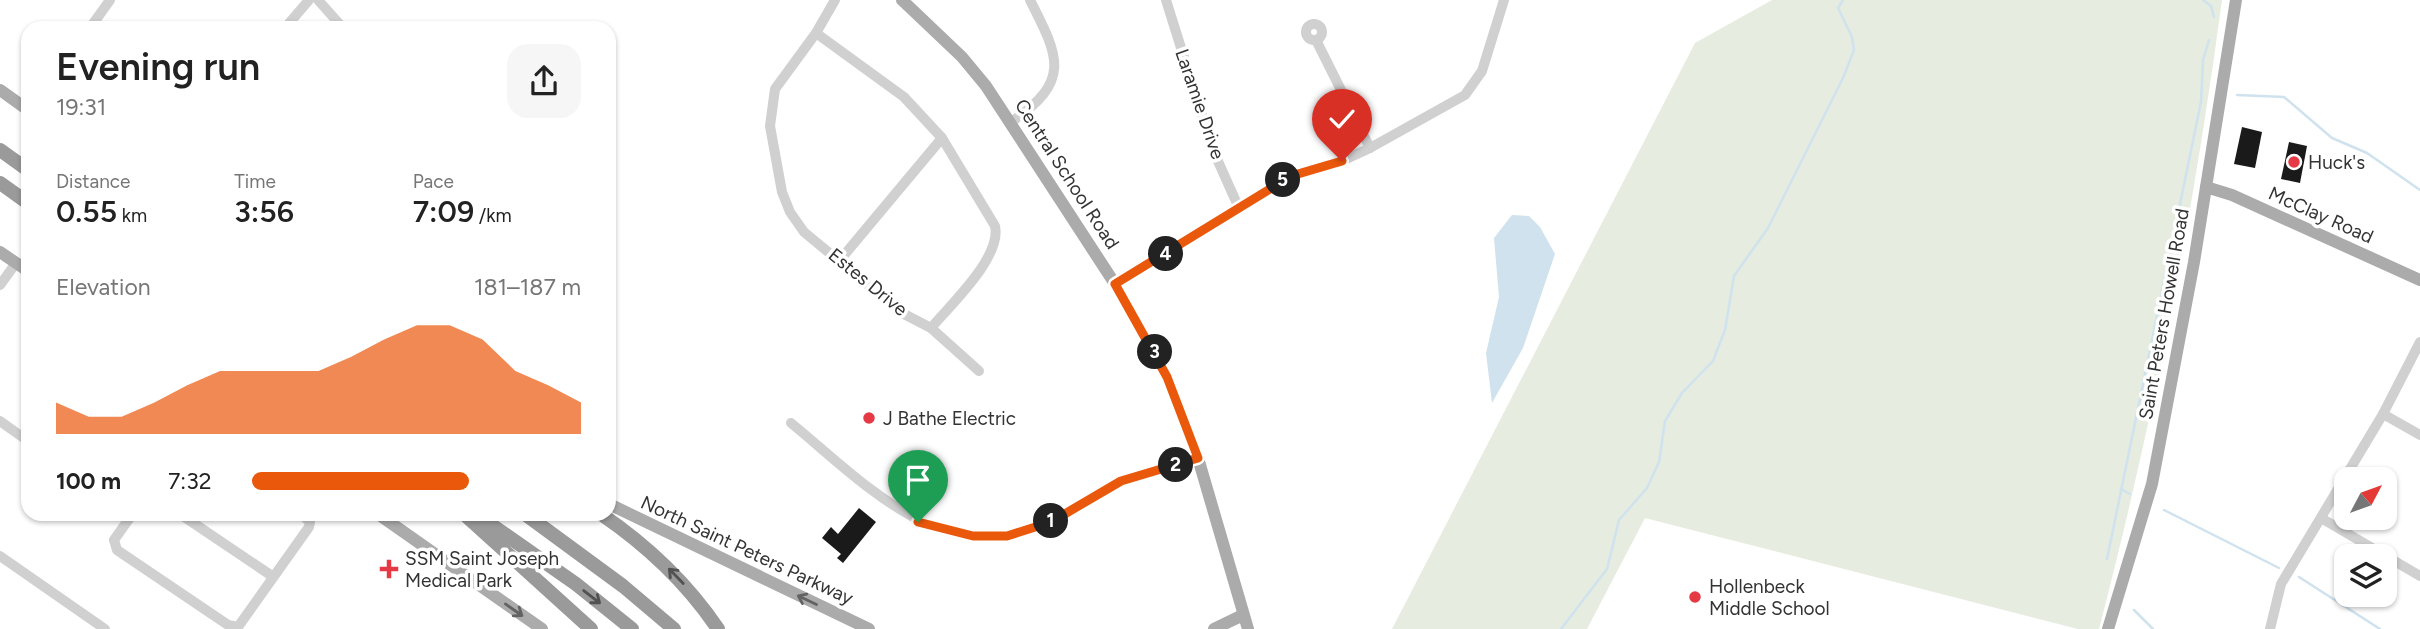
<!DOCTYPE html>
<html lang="en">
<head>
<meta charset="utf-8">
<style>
	:root { --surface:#fff; --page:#f6f6f6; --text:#222; --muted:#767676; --accent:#ea580c }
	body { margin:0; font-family:Figtree,sans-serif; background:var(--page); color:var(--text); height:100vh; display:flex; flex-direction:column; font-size:26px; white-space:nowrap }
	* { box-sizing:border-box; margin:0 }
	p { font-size:23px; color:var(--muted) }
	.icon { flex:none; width:38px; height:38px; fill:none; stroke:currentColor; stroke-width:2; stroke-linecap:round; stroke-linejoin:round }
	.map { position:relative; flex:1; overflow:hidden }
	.drawer { position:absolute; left:21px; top:21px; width:595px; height:500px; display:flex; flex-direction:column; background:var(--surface); border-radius:21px; box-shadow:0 2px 5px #0004 }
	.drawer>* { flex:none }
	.needle { width:46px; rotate:49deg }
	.controls { position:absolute; left:2334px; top:467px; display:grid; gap:14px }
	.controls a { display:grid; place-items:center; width:63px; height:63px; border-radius:14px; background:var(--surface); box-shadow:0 2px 5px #0004; font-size:35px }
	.pin { position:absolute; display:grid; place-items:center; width:60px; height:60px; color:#fff; margin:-72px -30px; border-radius:50% 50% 50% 0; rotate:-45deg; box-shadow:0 0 7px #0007 }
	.pin .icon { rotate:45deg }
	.km { position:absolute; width:35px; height:35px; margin:-18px; border-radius:50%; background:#222; color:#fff; font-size:19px; line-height:35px; text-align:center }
	.round { display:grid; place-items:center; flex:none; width:74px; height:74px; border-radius:21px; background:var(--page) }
	.summary { display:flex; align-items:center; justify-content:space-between; height:119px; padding:0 35px }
	h1 { font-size:38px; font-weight:600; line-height:52px }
	.metrics { display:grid; grid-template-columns:repeat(3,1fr); gap:10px; height:119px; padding:7px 35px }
	.metrics div { display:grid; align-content:center }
	.metrics b { font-size:30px; font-weight:600 }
	.metrics small { font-size:19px; font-weight:400 }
	.metrics p { font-size:19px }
	.chart { height:196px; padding:14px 35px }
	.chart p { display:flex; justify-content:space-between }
	.chart svg { width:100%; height:126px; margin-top:7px; fill:var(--accent); opacity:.7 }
	ul { padding:0 35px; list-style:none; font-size:23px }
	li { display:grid; grid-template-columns:112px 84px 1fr; align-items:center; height:52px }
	li i { height:18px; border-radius:9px; background:var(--accent) }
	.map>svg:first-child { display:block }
</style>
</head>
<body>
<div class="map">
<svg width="2420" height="629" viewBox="0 0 2420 629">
	<rect width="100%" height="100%" fill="#fff"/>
	<path fill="#e6ecdf" d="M 1772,0 L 2222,0 C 2194,211 2153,422 2099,629 L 2078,629 L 1645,518 L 1587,629 L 1392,629 L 1695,43 Z"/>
	<path fill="#cfe2ee" d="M 1512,215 L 1529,216 L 1540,227 L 1555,254 L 1523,348 L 1492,403 L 1486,353 L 1499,297 L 1494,238 Z"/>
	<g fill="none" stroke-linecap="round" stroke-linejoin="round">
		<g stroke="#cfe2ee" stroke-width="2.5">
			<path d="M 2203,0 L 2211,6 L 2214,17"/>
			<path d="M 2237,95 L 2284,97 L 2332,138 L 2367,153 L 2420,190"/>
			<path d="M 2121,489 L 2130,494"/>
			<path d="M 2164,510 L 2279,568"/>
			<path d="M 2107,559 L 2201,102 L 2203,60 L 2209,40"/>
			<path d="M 2299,577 L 2380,629"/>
			<path d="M 2134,610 L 2153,629"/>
			<path d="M 1561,629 L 1607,569 L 1619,520 L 1647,488 L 1659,462 L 1665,421 L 1682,393 L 1713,361 L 1725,330 L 1734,276 L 1768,228 L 1843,78 L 1854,50 L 1852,37 L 1838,8 L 1843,0"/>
		</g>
	</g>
	<g fill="#1a1a1a">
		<path d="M 2242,127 L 2262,132 L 2255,168 L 2234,164 Z"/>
		<path d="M 2289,142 L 2307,146 L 2300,183 L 2281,179 Z"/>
		<path d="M 859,508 L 876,522 L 843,563 L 837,558 L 841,554 L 822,538 L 831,527 L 838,534 Z"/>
	</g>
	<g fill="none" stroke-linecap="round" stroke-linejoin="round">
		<g stroke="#d0d0d0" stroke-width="10">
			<path d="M 318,0 L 343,28"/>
			<path d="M 1166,0 L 1213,150 L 1238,206"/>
			<circle cx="1314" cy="32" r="8"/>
			<path d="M 90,28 L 110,0"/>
			<path d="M 285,28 L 309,0"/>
			<path d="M 816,33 L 904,97 L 942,138 L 995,226 C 1002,257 951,304 931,328 L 902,313 L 804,232 L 790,212 L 782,192 L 770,126 L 775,89 L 816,33 L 835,0"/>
			<path d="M 1316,40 L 1370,148"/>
			<path d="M 1011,122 C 1072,81 1059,57 1030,0"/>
			<path d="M 840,260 L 942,138"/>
			<path d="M 1115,284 L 1291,176 L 1342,161 L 1370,148 L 1465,95 L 1482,71 L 1504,0"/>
			<path d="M 0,285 L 16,263"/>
			<path d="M 931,328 L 979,371"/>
			<path d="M 2383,414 L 2420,435"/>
			<path d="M 0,421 L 28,441"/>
			<path d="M 791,423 C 862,481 941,569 1042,526 C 1070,514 1093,492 1121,481 C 1145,471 1172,465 1198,458"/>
			<path d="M 180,514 L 272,576"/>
			<path d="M 131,516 L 114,540 L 117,550 L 228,625 L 238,627 L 309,527 L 310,522 L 301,514"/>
			<path d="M 2321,518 L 2420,576"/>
			<path d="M 0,556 L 105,629"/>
			<path d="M 2270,629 L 2281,584 L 2383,414 L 2420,342"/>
		</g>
		<g stroke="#ababab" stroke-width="12">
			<path d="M 902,0 L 962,57 L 986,86 L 1115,284 L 1167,377 L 1198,458 L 1248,629"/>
			<path d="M 0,90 L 28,110"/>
			<path d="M 2206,187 L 2232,195 L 2420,280"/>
			<path d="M 0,252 L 28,271"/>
			<path d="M 609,504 L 869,629"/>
			<path d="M 378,514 L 542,629"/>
			<path d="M 1214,629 L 1243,615"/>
			<path d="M 2108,629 L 2152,484 L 2194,262 L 2236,0"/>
		</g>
		<g stroke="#9a9a9a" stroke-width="14">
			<path d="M 0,150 L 28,170"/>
			<path d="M 0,183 L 28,203"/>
			<path d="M 464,514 L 591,629"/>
			<path d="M 476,514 L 576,584 L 632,629"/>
			<path d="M 525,514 L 623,586 L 674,629"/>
			<path d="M 601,514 C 648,546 687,583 718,629"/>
		</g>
	</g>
	<defs><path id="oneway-shaft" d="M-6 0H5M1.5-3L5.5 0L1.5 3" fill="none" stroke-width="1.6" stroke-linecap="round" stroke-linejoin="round" transform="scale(1.75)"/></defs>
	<g stroke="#525252">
		<use href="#oneway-shaft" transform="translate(676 576) rotate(-134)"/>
		<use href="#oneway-shaft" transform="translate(592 597) rotate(38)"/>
	</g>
	<g stroke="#636363">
		<use href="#oneway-shaft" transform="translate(807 600) rotate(-155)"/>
		<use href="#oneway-shaft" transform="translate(514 610) rotate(35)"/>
	</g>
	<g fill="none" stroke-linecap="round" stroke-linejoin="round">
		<g stroke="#fff" stroke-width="14">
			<path id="route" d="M 918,522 L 973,536 L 1007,536 L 1051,522 L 1121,481 L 1198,458 L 1167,377 L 1115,284 L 1291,176 L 1342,161"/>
		</g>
		<use href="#route" stroke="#ea580c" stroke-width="9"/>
	</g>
	<g fill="#e63946" stroke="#fff" stroke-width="2.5">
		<circle cx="2294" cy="162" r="7"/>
		<circle cx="869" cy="418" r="7"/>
		<path d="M385.5 558.5h7v7h7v7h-7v7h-7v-7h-7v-7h7z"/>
		<circle cx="1695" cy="597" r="7"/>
	</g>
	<g text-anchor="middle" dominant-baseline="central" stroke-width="7" stroke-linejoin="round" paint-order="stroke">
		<g font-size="19" fill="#333" stroke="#fff">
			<text transform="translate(1200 104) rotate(71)">Laramie Drive</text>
			<text transform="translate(1067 174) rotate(57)">Central School Road</text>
			<text transform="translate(2321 215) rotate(24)">McClay Road</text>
			<text transform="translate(868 282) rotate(39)">Estes Drive</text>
			<text transform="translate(2164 314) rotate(-80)">Saint Peters Howell Road</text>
			<text transform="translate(747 550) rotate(25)">North Saint Peters Parkway</text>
		</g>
		<g font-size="19" fill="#333" stroke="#fff" text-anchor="start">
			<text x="2308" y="162">Huck's</text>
			<text x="883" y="418">J Bathe Electric</text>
			<text x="405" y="558">SSM Saint Joseph<tspan x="405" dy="22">Medical Park</tspan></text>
			<text x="1709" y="586">Hollenbeck<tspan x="1709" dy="22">Middle School</tspan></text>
		</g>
	</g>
</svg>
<div class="controls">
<a><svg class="needle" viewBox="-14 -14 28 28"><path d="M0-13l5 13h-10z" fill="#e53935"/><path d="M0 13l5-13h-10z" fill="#767676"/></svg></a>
<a><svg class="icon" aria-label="layers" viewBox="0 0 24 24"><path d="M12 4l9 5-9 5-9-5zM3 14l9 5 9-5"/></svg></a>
</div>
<div class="pin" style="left:918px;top:522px;background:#1e9e55"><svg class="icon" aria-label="arrive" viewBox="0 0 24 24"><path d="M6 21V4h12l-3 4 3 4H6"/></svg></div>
<div class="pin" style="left:1342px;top:161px;background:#d93025"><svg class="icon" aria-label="check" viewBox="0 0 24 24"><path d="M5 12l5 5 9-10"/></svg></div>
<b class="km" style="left:1051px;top:521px">1</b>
<b class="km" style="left:1176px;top:465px">2</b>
<b class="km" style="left:1155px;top:352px">3</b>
<b class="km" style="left:1166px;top:254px">4</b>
<b class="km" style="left:1283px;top:180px">5</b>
<section class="drawer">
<div class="summary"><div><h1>Evening run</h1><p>19:31</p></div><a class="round"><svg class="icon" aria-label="share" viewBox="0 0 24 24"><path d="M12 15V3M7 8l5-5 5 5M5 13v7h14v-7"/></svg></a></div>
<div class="metrics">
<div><p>Distance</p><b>0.55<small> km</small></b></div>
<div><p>Time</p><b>3:56</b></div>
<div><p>Pace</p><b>7:09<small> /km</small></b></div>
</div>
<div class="chart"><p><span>Elevation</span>181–187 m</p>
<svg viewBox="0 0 160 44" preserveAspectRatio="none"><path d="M0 44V33L10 38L20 38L30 33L40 27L50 22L60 22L70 22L80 22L90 17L100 11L110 6L120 6L130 11L140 22L150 27L160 33V44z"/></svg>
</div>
<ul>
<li><b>100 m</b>7:32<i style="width:66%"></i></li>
</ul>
</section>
</div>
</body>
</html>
